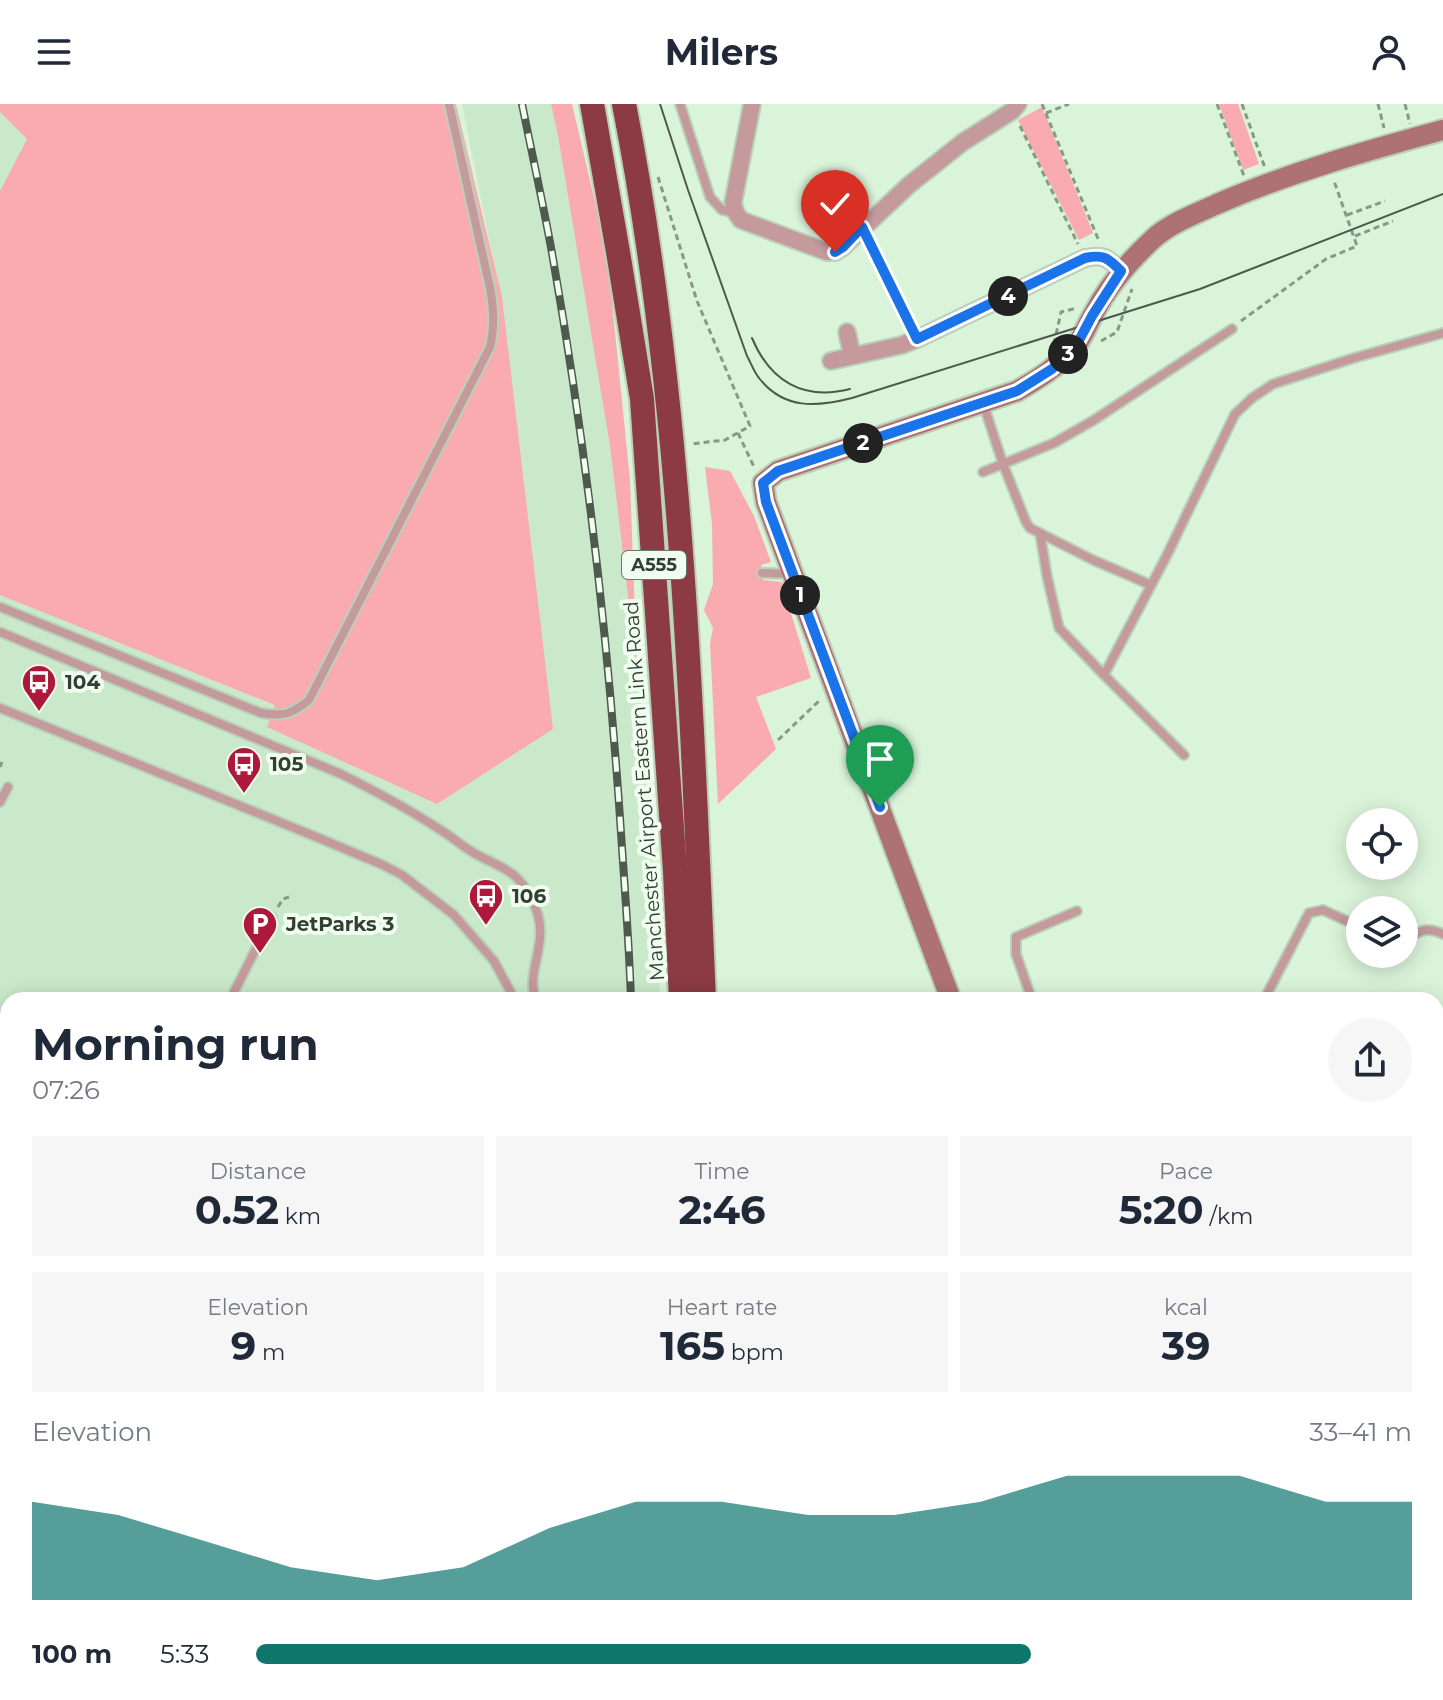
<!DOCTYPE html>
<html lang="en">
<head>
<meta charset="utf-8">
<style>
	:root { --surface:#fff; --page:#f6f6f7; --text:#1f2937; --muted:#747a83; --accent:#0f766e }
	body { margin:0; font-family:Montserrat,sans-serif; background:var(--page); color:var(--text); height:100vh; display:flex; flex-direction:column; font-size:30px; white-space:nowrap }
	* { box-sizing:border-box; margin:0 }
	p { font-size:26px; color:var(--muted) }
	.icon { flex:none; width:44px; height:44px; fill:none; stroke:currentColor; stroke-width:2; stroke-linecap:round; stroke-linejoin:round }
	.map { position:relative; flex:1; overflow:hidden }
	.drawer { position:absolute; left:0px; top:888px; width:1444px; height:708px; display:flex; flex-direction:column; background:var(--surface); border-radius:24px 24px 0 0; box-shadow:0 4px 20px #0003 }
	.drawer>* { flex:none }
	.tools { position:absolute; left:1346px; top:704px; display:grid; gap:16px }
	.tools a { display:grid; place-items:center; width:72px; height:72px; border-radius:50%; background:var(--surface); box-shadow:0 4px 20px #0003; font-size:40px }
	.pin { position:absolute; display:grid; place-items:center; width:68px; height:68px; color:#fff; margin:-82px -34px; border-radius:50% 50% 50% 0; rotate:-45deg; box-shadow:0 0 8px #0007 }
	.pin .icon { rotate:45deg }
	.km { position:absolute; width:40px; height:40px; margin:-20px; border-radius:50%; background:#222; color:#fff; font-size:22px; line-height:40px; text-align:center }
	.round { display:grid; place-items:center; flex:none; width:84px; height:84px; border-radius:42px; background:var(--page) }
	.head { display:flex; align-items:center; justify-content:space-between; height:136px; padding:0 32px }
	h1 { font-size:44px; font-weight:700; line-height:60px }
	.stats { display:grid; grid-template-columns:repeat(3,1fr); gap:12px; height:136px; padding:8px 32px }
	.stats div { display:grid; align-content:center; border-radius:0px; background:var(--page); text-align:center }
	.stats b { font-size:40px; font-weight:700 }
	.stats small { font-size:22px; font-weight:400 }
	.stats p { font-size:22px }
	.chart { height:224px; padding:16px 32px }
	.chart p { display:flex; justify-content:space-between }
	.chart svg { width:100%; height:144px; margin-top:8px; fill:var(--accent); opacity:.7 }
	ul { padding:0 32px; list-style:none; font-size:26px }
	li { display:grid; grid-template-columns:128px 96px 1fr; align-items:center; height:60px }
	li i { height:20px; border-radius:10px; background:var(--accent) }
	header { display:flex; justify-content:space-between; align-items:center; height:104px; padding:0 32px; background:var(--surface); font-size:36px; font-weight:700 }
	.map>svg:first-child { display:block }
</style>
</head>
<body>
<header><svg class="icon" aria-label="menu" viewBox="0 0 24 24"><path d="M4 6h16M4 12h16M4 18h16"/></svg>Milers<svg class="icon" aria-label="person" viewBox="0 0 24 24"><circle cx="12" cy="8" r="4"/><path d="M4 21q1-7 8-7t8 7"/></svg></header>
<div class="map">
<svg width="1443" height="1596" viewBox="0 0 1443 1596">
	<rect width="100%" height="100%" fill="#daf4da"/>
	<path fill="#cae9ca" d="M 0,0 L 496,170 L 462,0 L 551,0 L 558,32 L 610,342 L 644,626 L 660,896 L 8,896 L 8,1588 L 667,1588 L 667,1596 L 0,1596 Z"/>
	<g fill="#f9abaf">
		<path d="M 0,0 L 456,0 L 502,193 L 553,625 L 437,700 L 267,623 L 275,601 L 0,491 L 0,87 L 27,35 L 0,8 Z"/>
		<path d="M 551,0 L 572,0 L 607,149 L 630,376 L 637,567 L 610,342 L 558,32 Z"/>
		<path d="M 1219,0 L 1238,0 L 1259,60 L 1243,66 Z"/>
		<path d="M 1042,3 L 1093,129 L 1079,136 L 1018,16 Z"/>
		<path d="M 705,363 L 730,367 L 754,412 L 771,458 L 761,461 L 763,476 L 782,478 L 783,488 L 785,490 L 811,574 L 756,593 L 776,645 L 718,700 L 710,539 L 713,524 L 704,506 L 713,480 L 712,420 Z"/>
		<path d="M 1443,1428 L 1443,1526 L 1436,1528 L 1436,1430 Z"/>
		<path d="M 790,1588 L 1181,1588 L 1183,1596 L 790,1596 Z"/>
	</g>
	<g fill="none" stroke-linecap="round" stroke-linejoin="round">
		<g stroke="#b9d0b9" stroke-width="12">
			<g id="lane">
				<path d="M 680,0 L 710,93 L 722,106 L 736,109"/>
				<path d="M 983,299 L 1003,360 L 1026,418 L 1030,424 L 1093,456 L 1151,481"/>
				<path d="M 983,368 L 1054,339 L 1094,316 L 1232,225"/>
				<path d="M 1040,429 L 1047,472 L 1059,524 L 1104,571"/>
				<path d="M 762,469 L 792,470"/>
				<path d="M 0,503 L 261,609 C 283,613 292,610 309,596 L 490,243 C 495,223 494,205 490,184 L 449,0"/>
				<path d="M 0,528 L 341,670 C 375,687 407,704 439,725 C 451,732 462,742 474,749 C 489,758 505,762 517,774 C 527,784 534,797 538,811 C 547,843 525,870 536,896"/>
				<path d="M 0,604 L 314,732 L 383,761 L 402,771 L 454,811 L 494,857 L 515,896"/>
				<path d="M 1184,651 L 1104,571 L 1167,451 L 1235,310 L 1252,294 L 1273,280 L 1354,254 L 1443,229"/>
				<path d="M 0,698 L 8,683"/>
				<path d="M 1404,837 C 1419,827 1425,822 1443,830"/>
				<path d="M 230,896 L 272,813"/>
				<path d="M 1032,896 L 1016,850 L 1016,833 L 1077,807"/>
				<path d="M 1264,896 L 1309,809 L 1323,806 L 1360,823"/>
				<path d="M 0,920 L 8,924"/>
				<path d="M 1436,1038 L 1443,1023"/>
				<path d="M 1436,1096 L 1443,1100"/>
				<path d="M 0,1217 L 8,1215"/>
				<path d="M 0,1279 L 8,1288"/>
				<path d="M 0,1329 L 8,1338"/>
				<path d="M 1436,1346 L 1443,1344"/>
				<path d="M 0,1381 L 8,1376"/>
				<path d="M 0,1417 L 8,1412"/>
				<path d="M 0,1458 L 8,1453"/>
				<path d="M 0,1464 L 8,1480"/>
				<path d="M 63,1588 L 67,1596"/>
				<path d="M 202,1588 L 206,1596"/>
				<path d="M 229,1588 L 236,1596"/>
				<path d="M 347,1588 L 347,1596"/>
				<path d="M 179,1596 L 195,1588"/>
				<path d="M 510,1596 L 510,1588"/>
				<path d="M 532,1596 L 533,1588"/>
			</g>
		</g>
		<g stroke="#b9d0b9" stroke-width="20">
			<g id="street">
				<path d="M 752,0 L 733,99 L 736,109 L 741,116 L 827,148 L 835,148 L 843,143 L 909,81 L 963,38 L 1012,7 L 1018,0"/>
				<path d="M 847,228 L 852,251"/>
				<path d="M 831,257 L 902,241 L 917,235 L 1085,154 C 1104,150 1108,154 1121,167"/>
				<path d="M 1222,1588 L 1226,1596"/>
				<path d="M 1383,1596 L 1428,1588"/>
			</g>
		</g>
		<g stroke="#b9d0b9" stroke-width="24">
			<g id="secondary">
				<path d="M 951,896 L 766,398 L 763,379 L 778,367 L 1017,287 C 1038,275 1059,262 1075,243 C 1083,233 1087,221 1093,211 C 1108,182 1129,157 1153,135 C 1170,119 1196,110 1217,100 C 1291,68 1366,47 1443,26"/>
				<path d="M 1195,1588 L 1198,1596"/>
			</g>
		</g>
		<g stroke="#b9d0b9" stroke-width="28">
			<g id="highway">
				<path d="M 592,0 L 618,148 L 642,295 L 675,767 L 681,896"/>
				<path d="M 624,0 C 682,295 691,597 704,896"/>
				<path d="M 719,1588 L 719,1596"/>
				<path d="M 752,1588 L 752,1596"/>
			</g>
		</g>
		<g stroke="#879987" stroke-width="3" stroke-dasharray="6 4" stroke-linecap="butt">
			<path d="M 1042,0 L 1099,137"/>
			<path d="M 1217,0 L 1244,72"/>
			<path d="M 1242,0 L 1265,64"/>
			<path d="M 1378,0 L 1384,24"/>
			<path d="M 1405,0 L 1410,20"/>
			<path d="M 1046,9 L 1069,0"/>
			<path d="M 1020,22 L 1078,140"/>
			<path d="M 658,73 L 697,197 L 750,322 L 725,336 L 691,340"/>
			<path d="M 1347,111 L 1385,97"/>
			<path d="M 1355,132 L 1393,117"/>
			<path d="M 869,137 L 910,221"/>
			<path d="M 1241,217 L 1326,155 L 1357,142 L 1334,77"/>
			<path d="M 1101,237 L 1117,228 L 1132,185"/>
			<path d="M 1054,240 L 1061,208 L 1077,204"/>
			<path d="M 738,329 L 755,365"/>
			<path d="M 778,636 L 820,596"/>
			<path d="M 0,663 L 2,658"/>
			<path d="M 278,803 L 283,795 L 289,793"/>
		</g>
		<use href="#lane" stroke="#c49a9c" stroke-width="8"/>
		<use href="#street" stroke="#c49a9c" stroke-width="16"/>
		<use href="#secondary" stroke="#ae7275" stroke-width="20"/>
		<use href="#highway" stroke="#8c3a43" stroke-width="24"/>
		<g stroke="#4e5a4e" stroke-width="2">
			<path d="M 660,0 L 688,86 L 747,252 C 751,259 754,268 759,274 C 784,306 817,303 852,294 L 1200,185 L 1443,90"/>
			<path d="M 752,234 C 770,277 803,297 850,285"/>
		</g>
		<g stroke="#4e5a4e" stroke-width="8">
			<g id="rail">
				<path d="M 522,0 C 532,50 543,99 552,149 C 585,336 607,525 620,714 C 624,775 629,835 631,896"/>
				<path d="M 635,1588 L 635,1596"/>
				<path d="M 618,1596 L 618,1588"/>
			</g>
		</g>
		<use href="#rail" stroke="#effeee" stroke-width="5" stroke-dasharray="15" stroke-linecap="butt"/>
	</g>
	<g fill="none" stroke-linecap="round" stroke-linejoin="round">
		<g stroke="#fff" stroke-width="16">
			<path id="route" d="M 835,148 L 843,143 L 862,123 L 917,235 L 1085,154 C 1104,150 1108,154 1121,167 L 1092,212 L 1076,242 L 1052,265 L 1017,287 L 778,367 L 763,379 L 766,398 L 880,703"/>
		</g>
		<use href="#route" stroke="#1a73e8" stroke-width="10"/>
	</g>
	<defs>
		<g id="bus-pin" transform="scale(1.8)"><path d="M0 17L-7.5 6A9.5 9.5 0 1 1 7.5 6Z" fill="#ad183b" stroke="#effeee"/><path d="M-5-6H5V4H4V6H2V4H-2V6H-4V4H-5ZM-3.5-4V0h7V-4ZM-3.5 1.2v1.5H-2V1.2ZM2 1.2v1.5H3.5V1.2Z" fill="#fff"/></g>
		<g id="parking-pin" transform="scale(1.8)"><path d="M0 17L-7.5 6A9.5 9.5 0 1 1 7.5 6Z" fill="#ad183b" stroke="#effeee"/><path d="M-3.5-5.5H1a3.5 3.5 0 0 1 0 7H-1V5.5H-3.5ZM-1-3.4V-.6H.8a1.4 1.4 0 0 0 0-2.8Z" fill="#fff"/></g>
	</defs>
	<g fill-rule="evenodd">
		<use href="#bus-pin" x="39" y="578"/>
		<use href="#bus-pin" x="244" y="660"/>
		<use href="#bus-pin" x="486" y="792"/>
		<use href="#parking-pin" x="260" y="820"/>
	</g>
	<g text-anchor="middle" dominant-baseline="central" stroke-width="8" stroke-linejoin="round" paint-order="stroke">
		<rect fill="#effeee" stroke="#6c786c" stroke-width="2" x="622" y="447" width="64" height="28" rx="6"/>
		<g font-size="18" font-weight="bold" fill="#343e34">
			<text x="654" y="461">A555</text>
		</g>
		<g font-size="20" font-weight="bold" fill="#343e34" stroke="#effeee" text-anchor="start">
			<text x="65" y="578">104</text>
			<text x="270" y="660">105</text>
			<text x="512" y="792">106</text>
			<text x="286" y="820">JetParks 3</text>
		</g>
		<g font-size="20" fill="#343e34" stroke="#effeee">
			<text transform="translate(644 687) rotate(-94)">Manchester Airport Eastern Link Road</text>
		</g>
	</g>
</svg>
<div class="tools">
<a><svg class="icon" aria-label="locate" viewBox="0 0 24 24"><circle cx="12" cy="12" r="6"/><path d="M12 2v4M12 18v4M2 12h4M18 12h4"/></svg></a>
<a><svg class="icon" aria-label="layers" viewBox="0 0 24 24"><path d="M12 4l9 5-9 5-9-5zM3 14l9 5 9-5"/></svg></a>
</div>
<div class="pin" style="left:880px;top:703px;background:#1e9e55"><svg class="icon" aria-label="arrive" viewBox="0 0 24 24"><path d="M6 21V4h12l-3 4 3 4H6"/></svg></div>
<div class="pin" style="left:835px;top:148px;background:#d93025"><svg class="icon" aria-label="check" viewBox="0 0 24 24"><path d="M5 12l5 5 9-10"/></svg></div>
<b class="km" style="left:800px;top:491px">1</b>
<b class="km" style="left:863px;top:339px">2</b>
<b class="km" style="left:1068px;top:250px">3</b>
<b class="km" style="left:1008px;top:192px">4</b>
<section class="drawer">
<div class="head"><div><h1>Morning run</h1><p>07:26</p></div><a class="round"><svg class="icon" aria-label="share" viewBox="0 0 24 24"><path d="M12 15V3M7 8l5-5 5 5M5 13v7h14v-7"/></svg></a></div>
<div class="stats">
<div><p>Distance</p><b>0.52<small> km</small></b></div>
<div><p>Time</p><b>2:46</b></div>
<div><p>Pace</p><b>5:20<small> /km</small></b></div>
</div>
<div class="stats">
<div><p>Elevation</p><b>9<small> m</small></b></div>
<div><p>Heart rate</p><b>165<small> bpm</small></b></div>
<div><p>kcal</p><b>39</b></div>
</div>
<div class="chart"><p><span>Elevation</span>33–41 m</p>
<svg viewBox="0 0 160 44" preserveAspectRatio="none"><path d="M0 44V14L10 18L20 26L30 34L40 38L50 34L60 22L70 14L80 14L90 18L100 18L110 14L120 6L130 6L140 6L150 14L160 14V44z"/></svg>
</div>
<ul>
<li><b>100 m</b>5:33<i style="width:67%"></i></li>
</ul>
</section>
</div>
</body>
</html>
